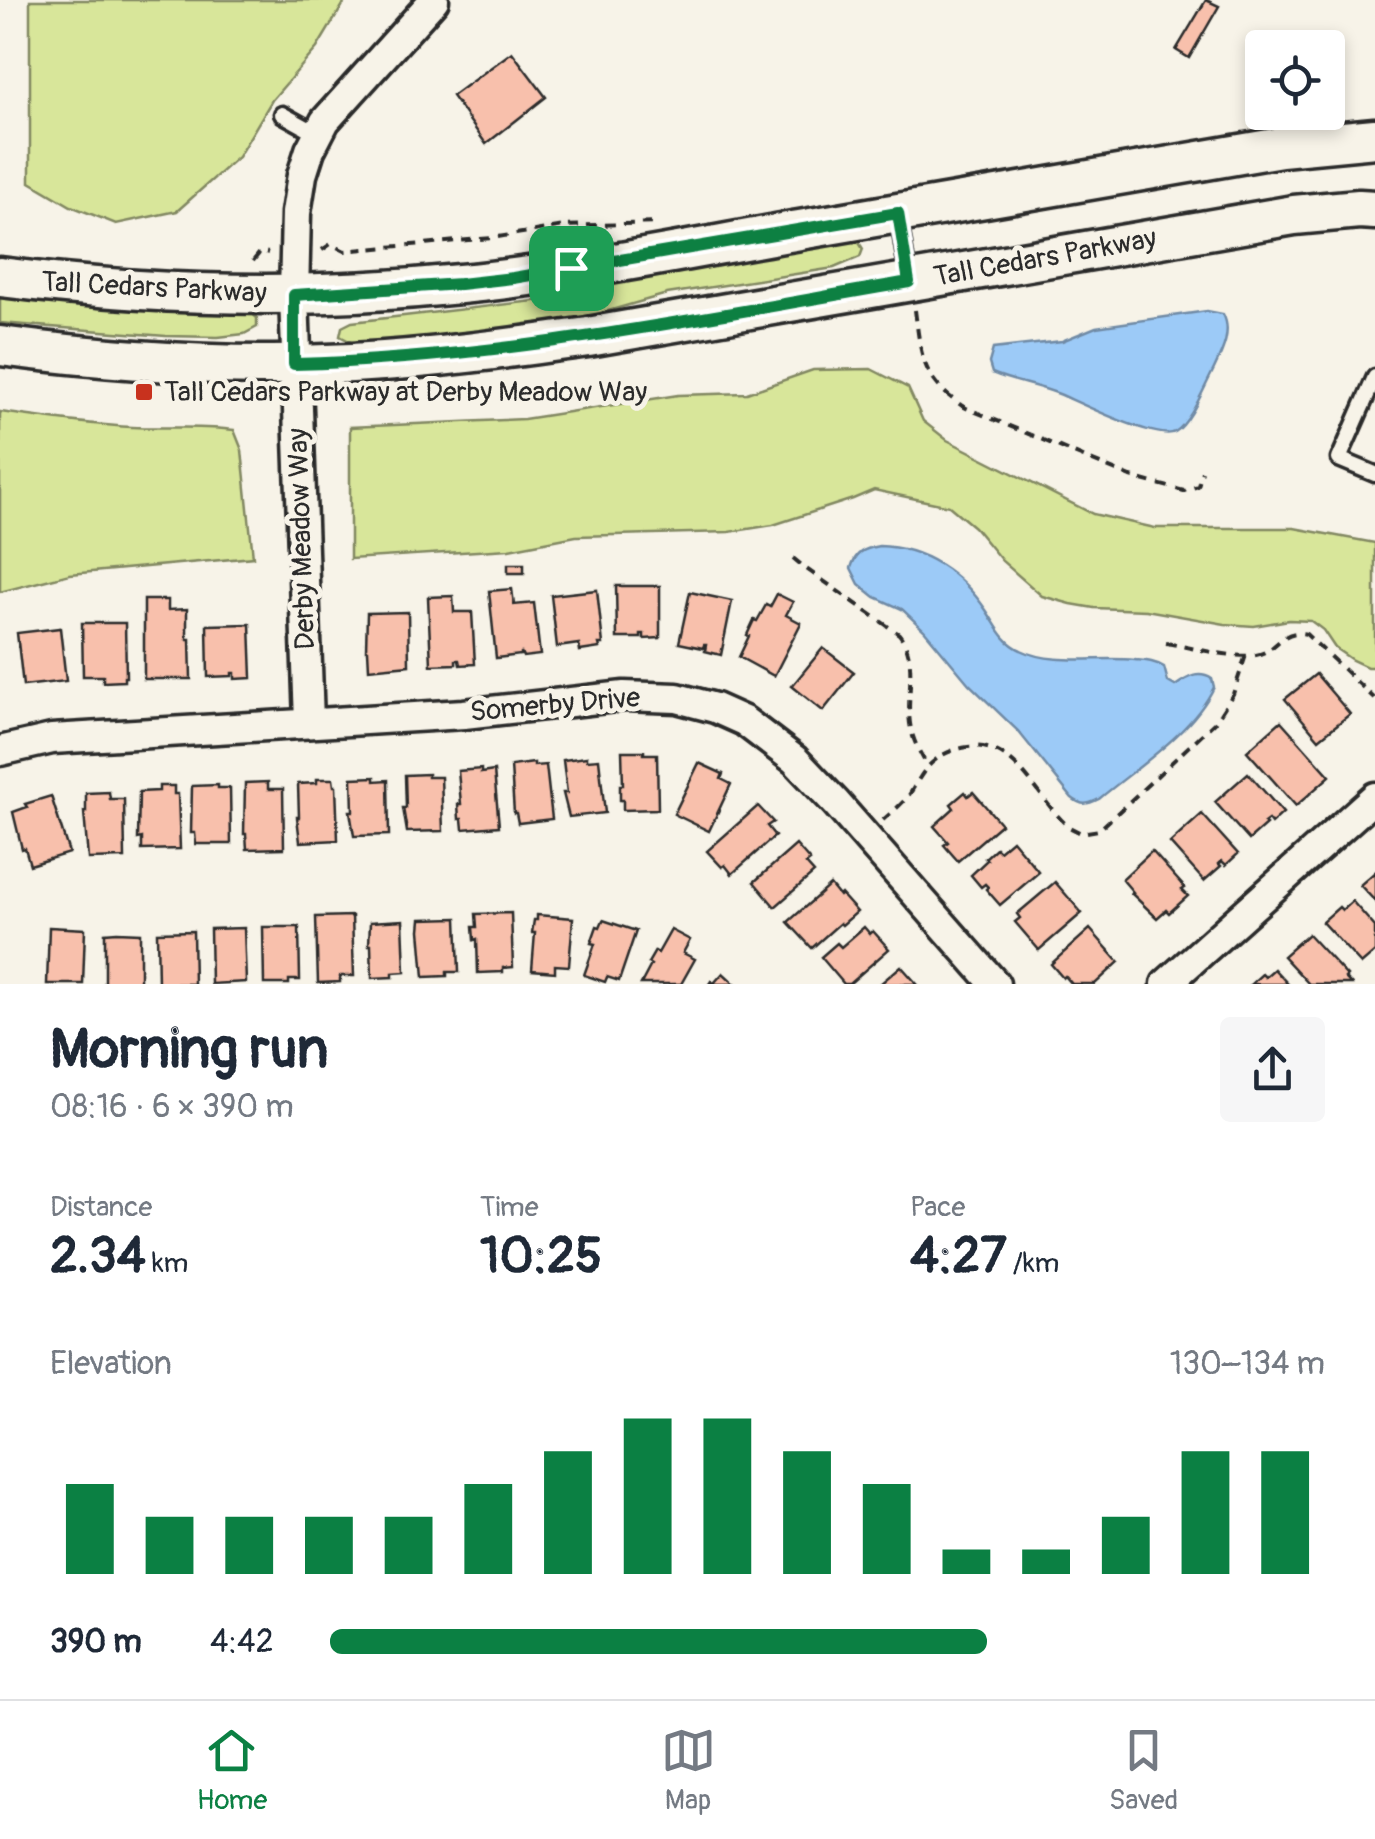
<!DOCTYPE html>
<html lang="en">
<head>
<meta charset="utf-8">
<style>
	:root { --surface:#fff; --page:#f6f6f7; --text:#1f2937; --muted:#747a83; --line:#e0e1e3; --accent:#0b8043 }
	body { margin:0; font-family:Pangolin,sans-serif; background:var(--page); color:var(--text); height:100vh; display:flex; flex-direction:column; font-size:38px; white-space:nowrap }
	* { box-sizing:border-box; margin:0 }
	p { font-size:32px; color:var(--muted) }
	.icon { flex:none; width:55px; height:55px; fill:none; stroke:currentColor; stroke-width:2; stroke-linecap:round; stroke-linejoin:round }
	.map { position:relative; height:984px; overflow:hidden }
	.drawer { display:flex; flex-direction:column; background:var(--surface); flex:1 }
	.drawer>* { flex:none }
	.buttons { position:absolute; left:1245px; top:30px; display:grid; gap:20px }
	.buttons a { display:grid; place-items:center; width:100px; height:100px; border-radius:10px; background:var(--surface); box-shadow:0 5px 15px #0003; font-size:50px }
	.pin { position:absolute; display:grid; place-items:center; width:85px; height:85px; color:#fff; margin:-42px; border-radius:20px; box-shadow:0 5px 15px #0006 }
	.round { display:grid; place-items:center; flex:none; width:105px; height:105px; border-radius:10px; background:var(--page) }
	.overview { display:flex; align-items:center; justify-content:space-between; height:170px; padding:0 50px }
	h1 { font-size:55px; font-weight:700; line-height:75px }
	.figures { display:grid; grid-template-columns:repeat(3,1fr); gap:15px; height:170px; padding:10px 50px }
	.figures div { display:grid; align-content:center }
	.figures b { font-size:50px; font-weight:700 }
	.figures small { font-size:28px; font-weight:400 }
	.figures p { font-size:28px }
	.chart { height:280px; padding:20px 50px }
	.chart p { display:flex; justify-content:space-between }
	.chart svg { width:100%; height:180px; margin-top:10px; stroke:var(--accent); stroke-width:6 }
	ul { padding:0 50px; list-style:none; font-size:32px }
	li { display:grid; grid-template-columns:160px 120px 1fr; align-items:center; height:75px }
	li i { height:25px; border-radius:12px; background:var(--accent) }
	.tabs { display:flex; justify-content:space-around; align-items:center; height:140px; border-top:2px solid var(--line); background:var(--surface); font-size:28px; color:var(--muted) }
	.tabs a { display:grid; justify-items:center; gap:5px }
	.tabs .active { color:var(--accent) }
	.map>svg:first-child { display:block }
</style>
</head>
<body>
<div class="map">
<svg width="1375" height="984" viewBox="0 0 1375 984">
	<rect width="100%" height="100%" fill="#f7f3e8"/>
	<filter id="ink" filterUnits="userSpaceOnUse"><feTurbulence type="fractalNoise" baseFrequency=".01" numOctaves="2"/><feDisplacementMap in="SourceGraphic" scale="20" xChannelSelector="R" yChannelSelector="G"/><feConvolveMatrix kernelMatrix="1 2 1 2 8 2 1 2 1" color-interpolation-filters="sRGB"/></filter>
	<g filter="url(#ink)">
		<g fill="#d8e69a" stroke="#828862" stroke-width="2.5">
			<path d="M 30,0 L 346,0 L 317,48 L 272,100 L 238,157 L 177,211 L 116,224 L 71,206 L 30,182 Z"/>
			<path d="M 840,238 L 858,241 L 863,249 L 860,257 L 834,268 L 667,294 L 528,334 L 355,344 L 340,336 L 342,327 L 352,322 L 543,300 L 627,279 Z"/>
			<path d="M 0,293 L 250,312 L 257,318 L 257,327 L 244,334 L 218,337 L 166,336 L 0,323 Z"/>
			<path d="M 871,369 L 908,388 L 923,421 L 947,440 L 1093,514 L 1155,528 L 1294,528 L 1375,543 L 1375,667 L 1367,667 L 1352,660 L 1335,648 L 1323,630 L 1311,621 L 1289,620 L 1254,626 L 1225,624 L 1146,610 L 1094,608 L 1071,604 L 1042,596 L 1002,561 L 974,527 L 949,506 L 874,490 L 853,499 L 773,525 L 729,532 L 576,536 L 509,549 L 350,559 L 350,427 L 524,419 L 678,395 L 747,393 L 813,370 Z"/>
			<path d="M 0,412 C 44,418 88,425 132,427 C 166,429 200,425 234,430 L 242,450 L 253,557 L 70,574 L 0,592 Z"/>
		</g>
		<g fill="#9ccaf7" stroke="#6f8aa5" stroke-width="2.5">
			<path d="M 1207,311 L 1223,314 C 1233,333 1221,354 1212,373 C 1204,388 1190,423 1175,432 C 1159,442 1078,402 1059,394 C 1037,385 1013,382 992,373 L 989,363 L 993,349 L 1062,341 L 1096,327 Z"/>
			<path d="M 879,546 C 924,547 961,573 986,610 C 997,626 1003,642 1021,650 C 1054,666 1099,656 1135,660 C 1146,661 1154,661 1164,667 L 1168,682 L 1175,686 C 1187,678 1198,670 1212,679 L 1214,687 C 1193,732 1136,768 1099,799 C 1087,805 1082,806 1072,798 L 1018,731 L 969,684 L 924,630 L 902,609 L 875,597 L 859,584 L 851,568 C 856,552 863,549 879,546 Z"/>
		</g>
		<g fill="#f8c0ac" stroke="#2b2b2b" stroke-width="2.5">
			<path d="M 1206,0 L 1219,6 L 1189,58 L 1176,50 Z"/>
			<path d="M 512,52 L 546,97 L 486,144 L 452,96 Z"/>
			<rect x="508" y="564" width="16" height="9"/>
			<path d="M 616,586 L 660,586 L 660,638 L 644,639 L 644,634 L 641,634 L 641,638 L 617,638 Z"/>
			<path d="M 512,589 L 514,605 L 534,603 L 540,655 L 523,657 L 521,652 L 521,655 L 496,658 L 489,591 Z"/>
			<path d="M 597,590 L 603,644 L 599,644 L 600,648 L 580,651 L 579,644 L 557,647 L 551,595 Z"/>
			<path d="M 690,592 L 732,601 L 721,655 L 705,651 L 706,645 L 704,645 L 703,648 L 679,643 Z"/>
			<path d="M 777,594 L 793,602 L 786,615 L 801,623 L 774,676 L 739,657 L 749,636 L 747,635 L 754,620 L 757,621 L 766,605 L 770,607 Z"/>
			<path d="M 453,596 L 454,612 L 472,612 L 475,664 L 460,665 L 459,660 L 456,660 L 456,664 L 431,665 L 428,597 Z"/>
			<path d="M 144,600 L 168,600 L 168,610 L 187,609 L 187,639 L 190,639 L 191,679 L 144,679 Z"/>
			<path d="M 408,612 L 409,665 L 369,669 L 368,650 L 366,650 L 367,613 Z"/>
			<path d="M 82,623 L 125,623 L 126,677 L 124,677 L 124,681 L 103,682 L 103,676 L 83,676 Z"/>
			<path d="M 250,624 L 252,678 L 235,679 L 235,673 L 232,673 L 232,676 L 208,677 L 207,625 Z"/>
			<path d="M 60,628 L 66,681 L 23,686 L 17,633 Z"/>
			<path d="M 823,648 L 854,672 L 823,711 L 792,686 Z"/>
			<path d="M 1316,674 L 1350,714 L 1319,739 L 1285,699 Z"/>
			<path d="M 1281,721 L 1330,776 L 1296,806 L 1247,751 Z"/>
			<path d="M 622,751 L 644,751 L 644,754 L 657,754 L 658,809 L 623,810 L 623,800 L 620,800 L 620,785 L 623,785 Z"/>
			<path d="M 587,757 L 587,760 L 599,759 L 605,813 L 569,817 L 563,793 L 567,793 L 563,760 Z"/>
			<path d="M 534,763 L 534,766 L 546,765 L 552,819 L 518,823 L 516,813 L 514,813 L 511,766 Z"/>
			<path d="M 699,763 L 723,774 L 721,779 L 731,784 L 709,831 L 674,814 Z"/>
			<path d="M 481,769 L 481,773 L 494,771 L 499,826 L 463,829 L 462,819 L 459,819 L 458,804 L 461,804 L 458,771 Z"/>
			<path d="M 1248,773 L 1283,813 L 1271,824 L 1268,820 L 1264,823 L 1266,825 L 1249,840 L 1215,802 Z"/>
			<path d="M 428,774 L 428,777 L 441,777 L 443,831 L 407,832 L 403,808 L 406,808 L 405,775 Z"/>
			<path d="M 375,777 L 375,781 L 388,780 L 389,835 L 354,836 L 350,811 L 353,811 L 352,778 Z"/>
			<path d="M 317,779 L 333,779 L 334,786 L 336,786 L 338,840 L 300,842 L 297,817 L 299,817 L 298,784 L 317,783 Z"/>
			<path d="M 268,782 L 268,789 L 283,789 L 284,848 L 247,849 L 246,834 L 244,834 L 245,783 Z"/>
			<path d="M 218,785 L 218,788 L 230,788 L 231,844 L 196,844 L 195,833 L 191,833 L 192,786 Z"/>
			<path d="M 159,786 L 174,786 L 174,794 L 178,794 L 180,849 L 142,850 L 142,838 L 138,839 L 139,792 L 159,791 Z"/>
			<path d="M 109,792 L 110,799 L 124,799 L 125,858 L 88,859 L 84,812 L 86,812 L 86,793 Z"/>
			<path d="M 965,792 L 968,796 L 973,792 L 1001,824 L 958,861 L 944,845 L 948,842 L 934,826 L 954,808 L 951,804 Z"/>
			<path d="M 51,796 L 69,853 L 30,865 L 25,848 L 22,849 L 13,812 L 27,807 L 25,804 Z"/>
			<path d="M 758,806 L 773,822 L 767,826 L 775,836 L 732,874 L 725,865 L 722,867 L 707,851 Z"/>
			<path d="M 1202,814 L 1238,854 L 1226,865 L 1222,861 L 1219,864 L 1221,866 L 1204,881 L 1170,843 Z"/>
			<path d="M 1012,840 L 1039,872 L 1000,905 L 986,889 L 988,887 L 985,884 L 981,887 L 971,875 L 987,860 L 985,858 L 996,848 L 999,851 Z"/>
			<path d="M 796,845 L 810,861 L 806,864 L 814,873 L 775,907 L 754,882 Z"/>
			<path d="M 1152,851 L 1185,888 L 1182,890 L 1188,896 L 1169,913 L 1166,910 L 1157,918 L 1131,893 L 1133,892 L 1122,879 Z"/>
			<path d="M 1375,872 L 1375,901 L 1360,885 Z"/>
			<path d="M 1055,882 L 1082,913 L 1039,950 L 1015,922 L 1020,918 L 1017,914 Z"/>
			<path d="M 830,885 L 839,896 L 841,894 L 857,912 L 842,925 L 840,923 L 812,948 L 788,922 Z"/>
			<path d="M 1352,901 L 1375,927 L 1375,952 L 1361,964 L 1322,922 L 1339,907 L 1342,910 Z"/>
			<path d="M 511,913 L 513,967 L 503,968 L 503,972 L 478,973 L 477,939 L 474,940 L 473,927 L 477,927 L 476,914 Z"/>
			<path d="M 537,915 L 573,918 L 569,966 L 555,965 L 555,972 L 532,970 L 535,933 L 532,933 L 534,920 L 537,920 Z"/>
			<path d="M 352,916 L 354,976 L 340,976 L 340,982 L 318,983 L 316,917 Z"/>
			<path d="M 457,918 L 459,972 L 447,972 L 447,976 L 424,977 L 420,930 L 421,919 Z"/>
			<path d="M 403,920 L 405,972 L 393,973 L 393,977 L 372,978 L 371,945 L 369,945 L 370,922 Z"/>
			<path d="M 603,920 L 636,931 L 619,981 L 607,977 L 605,982 L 584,975 L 595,944 L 591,943 L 597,926 L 600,927 Z"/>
			<path d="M 49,927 L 85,929 L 83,984 L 47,984 Z"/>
			<path d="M 263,927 L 299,927 L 300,980 L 289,980 L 289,984 L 264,984 Z"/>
			<path d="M 864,927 L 870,934 L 873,931 L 889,949 L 849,984 L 844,984 L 821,957 L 837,943 L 841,947 Z"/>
			<path d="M 244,928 L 246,982 L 211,984 L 210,929 Z"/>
			<path d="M 1090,929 L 1119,962 L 1095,984 L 1072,984 L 1065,976 L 1063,978 L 1051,964 Z"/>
			<path d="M 671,930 L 690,940 L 683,953 L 695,959 L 681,984 L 641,984 L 651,965 L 648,963 L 655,951 L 658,953 Z"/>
			<path d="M 193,931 L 194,984 L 158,984 L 157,932 Z"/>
			<path d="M 117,932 L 140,933 L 140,984 L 105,984 L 105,933 Z"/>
			<path d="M 1308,934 L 1347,976 L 1345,978 L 1351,984 L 1309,984 L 1283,956 Z"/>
			<path d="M 901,966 L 917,984 L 880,984 Z"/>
			<path d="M 1274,969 L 1288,984 L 1251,984 L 1262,974 L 1265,977 Z"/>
			<path d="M 723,973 L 735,984 L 709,984 L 711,981 L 714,983 Z"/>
		</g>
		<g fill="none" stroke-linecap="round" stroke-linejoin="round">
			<g stroke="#2b2b2b" stroke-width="21">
				<g id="lane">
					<path d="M 282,114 L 318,134"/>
					<path d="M 898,214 L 909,281"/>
					<path d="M 1375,377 L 1339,459 L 1375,474"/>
				</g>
			</g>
			<g stroke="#2b2b2b" stroke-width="35">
				<g id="street">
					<path d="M 309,722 L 294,295 L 296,213 L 302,175 L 310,150 L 325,121 L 434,0"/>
					<path d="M 0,751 L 52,739 L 464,714 L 624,696 L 677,698 L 715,708 L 744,721 L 795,760 L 836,803 L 995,984"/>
					<path d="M 1166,984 L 1375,797"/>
				</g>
			</g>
			<g stroke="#2b2b2b" stroke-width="45">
				<g id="secondary">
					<path d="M 0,277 C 153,296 306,300 460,284 C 578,273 695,248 811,228 C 968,201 1124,174 1281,147 L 1375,138"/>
					<path d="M 0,346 C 116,361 235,369 352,363 C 431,359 510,348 588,337 L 1294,215 L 1359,209 L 1375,210"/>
				</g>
			</g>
			<g stroke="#2b2b2b" stroke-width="4" stroke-dasharray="10 8" stroke-linecap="butt">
				<path d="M 322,250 L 331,244 L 345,251 L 354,250 L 492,238 L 564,226 L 658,223"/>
				<path d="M 253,261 L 261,251 L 268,253"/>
				<path d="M 915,310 C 921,357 922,380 964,407 L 1131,477 L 1184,491 L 1198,486 L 1202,471"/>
				<path d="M 793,558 L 805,568 L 899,634 C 920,660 904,698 911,729 C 914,743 921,755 928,767"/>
				<path d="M 1166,643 C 1189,647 1235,659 1256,655 C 1278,651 1281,628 1306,634 L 1375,699"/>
				<path d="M 883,820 C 893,811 904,803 911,792 C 918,781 923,770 934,761 C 942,754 952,750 962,748 C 1015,736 1036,799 1069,827 L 1081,833 L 1099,830 L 1215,722 L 1233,694 L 1246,655"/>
			</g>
			<use href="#lane" stroke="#f7f3e8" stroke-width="14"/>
			<use href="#street" stroke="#f7f3e8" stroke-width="28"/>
			<use href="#secondary" stroke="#f7f3e8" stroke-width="38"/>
		</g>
	</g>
	<g fill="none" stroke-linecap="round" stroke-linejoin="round" filter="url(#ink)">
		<g stroke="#fff" stroke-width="20">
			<path id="route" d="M 898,213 L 909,282 C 705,317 502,359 294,364 L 294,295 L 460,284 L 513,278 Z"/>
		</g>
		<use href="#route" stroke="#0b8043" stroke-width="12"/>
	</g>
	<rect fill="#c8321e" stroke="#f7f3e8" stroke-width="4" x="134" y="382" width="20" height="20" rx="5"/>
	<g text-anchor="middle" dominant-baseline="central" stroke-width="10" stroke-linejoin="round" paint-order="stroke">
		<g font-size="28" fill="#2b2b2b" stroke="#f7f3e8">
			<text transform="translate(1045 258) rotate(-10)">Tall Cedars Parkway</text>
			<text transform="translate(154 288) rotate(3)">Tall Cedars Parkway</text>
			<text transform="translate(302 539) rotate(-92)">Derby Meadow Way</text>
			<text transform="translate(555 705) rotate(-5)">Somerby Drive</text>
		</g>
		<g font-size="28" fill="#2b2b2b" stroke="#f7f3e8" text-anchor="start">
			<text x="164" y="392">Tall Cedars Parkway at Derby Meadow Way</text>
		</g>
	</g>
</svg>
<div class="buttons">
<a><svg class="icon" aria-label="locate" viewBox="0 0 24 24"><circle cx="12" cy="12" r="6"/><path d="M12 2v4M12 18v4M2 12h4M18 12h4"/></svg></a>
</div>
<div class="pin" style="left:571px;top:268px;background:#1e9e55"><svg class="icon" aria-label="arrive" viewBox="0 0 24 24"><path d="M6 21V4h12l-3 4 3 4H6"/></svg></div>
</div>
<section class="drawer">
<div class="overview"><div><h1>Morning run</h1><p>08:16 · 6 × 390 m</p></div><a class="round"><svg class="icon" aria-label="share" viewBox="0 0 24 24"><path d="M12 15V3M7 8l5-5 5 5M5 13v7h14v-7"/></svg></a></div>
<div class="figures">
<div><p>Distance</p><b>2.34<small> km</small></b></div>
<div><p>Time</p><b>10:25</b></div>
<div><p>Pace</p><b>4:27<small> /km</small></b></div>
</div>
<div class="chart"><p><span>Elevation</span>130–134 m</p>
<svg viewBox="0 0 160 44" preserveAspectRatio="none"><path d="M5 44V22M15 44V30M25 44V30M35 44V30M45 44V30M55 44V22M65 44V14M75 44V6M85 44V6M95 44V14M105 44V22M115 44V38M125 44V38M135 44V30M145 44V14M155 44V14"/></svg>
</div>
<ul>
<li><b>390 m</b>4:42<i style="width:66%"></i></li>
</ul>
</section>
<nav class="tabs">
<a class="active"><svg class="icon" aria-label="home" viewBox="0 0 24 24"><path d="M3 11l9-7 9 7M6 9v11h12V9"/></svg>Home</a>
<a><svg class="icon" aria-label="map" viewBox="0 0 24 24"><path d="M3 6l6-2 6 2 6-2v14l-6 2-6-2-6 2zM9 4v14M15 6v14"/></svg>Map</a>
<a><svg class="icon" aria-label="saved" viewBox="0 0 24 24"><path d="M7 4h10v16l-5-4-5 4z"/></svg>Saved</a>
</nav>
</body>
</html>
